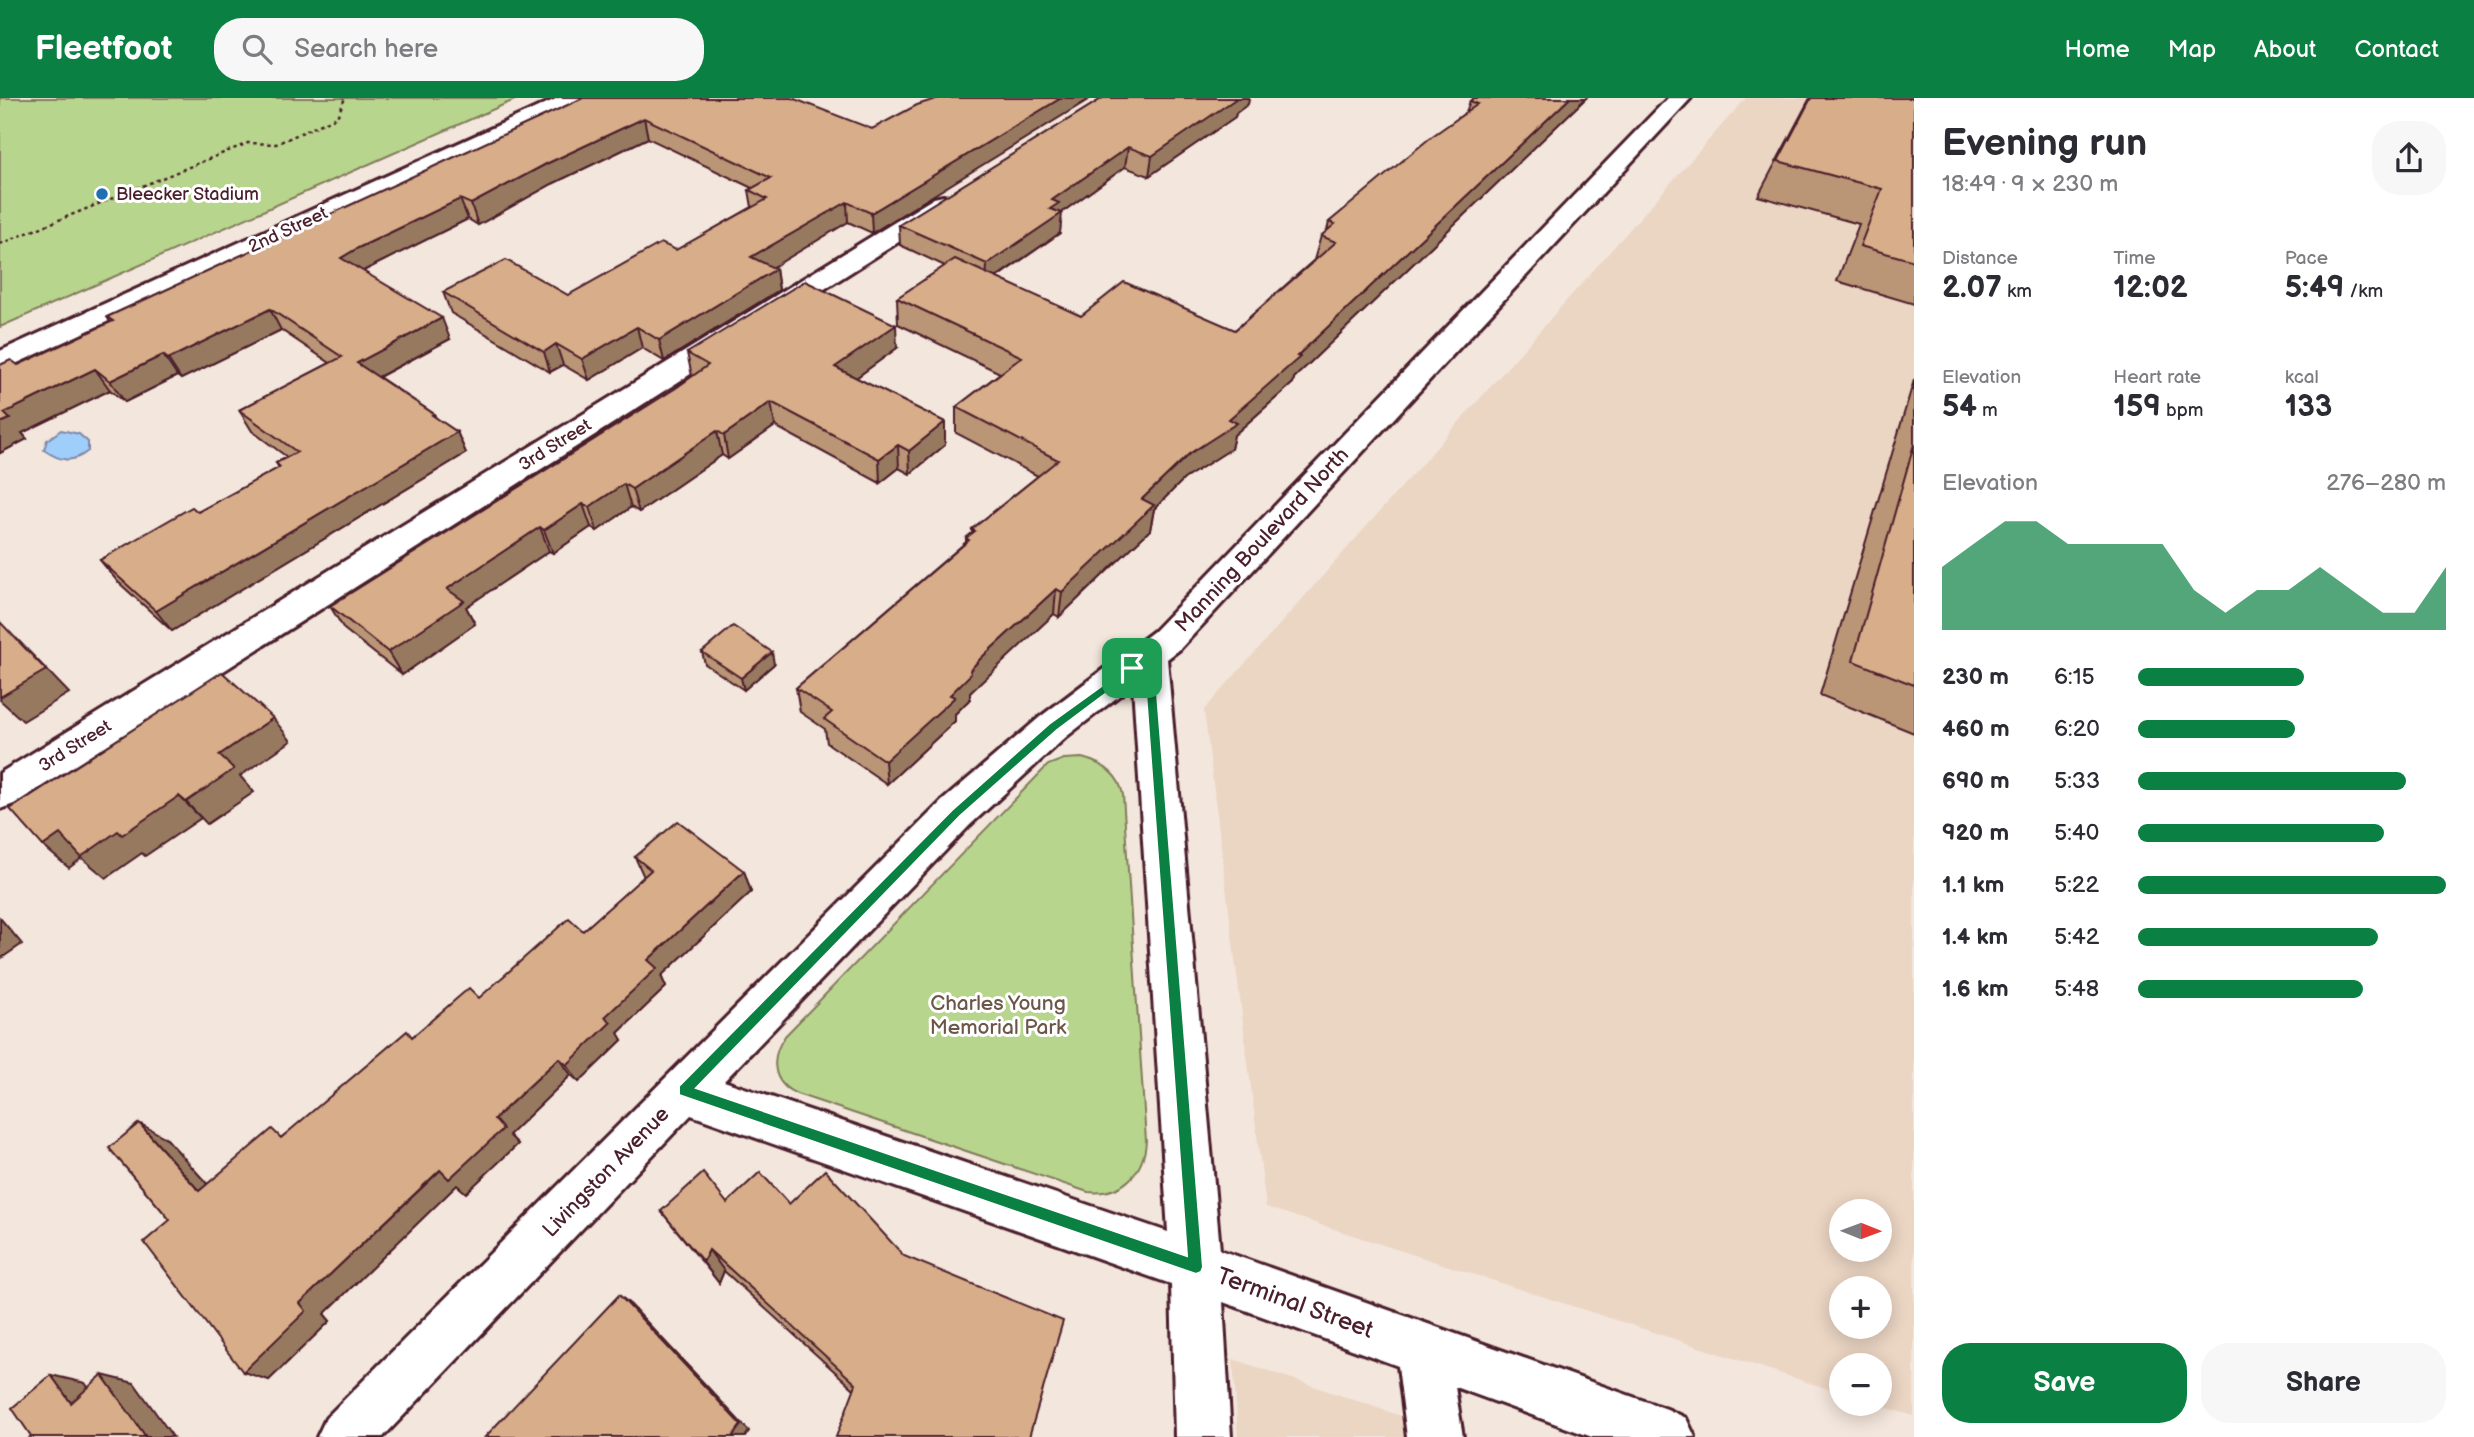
<!DOCTYPE html>
<html lang="en">
<head>
<meta charset="utf-8">
<style>
	:root { --surface:#fff; --page:#f7f7f7; --text:#2b2b33; --muted:#7c7c81; --accent:#0b8043 }
	body { margin:0; font-family:"Balsamiq Sans",sans-serif; background:var(--page); color:var(--text); height:100vh; display:flex; flex-direction:column; font-size:26px; white-space:nowrap }
	* { box-sizing:border-box; margin:0 }
	p { font-size:23px; color:var(--muted) }
	.icon { flex:none; width:38px; height:38px; fill:none; stroke:currentColor; stroke-width:2; stroke-linecap:round; stroke-linejoin:round }
	.map { position:relative; flex:1; overflow:hidden }
	.drawer { display:flex; flex-direction:column; background:var(--surface); width:560px }
	.drawer>* { flex:none }
	.needle { width:46px; rotate:91deg }
	.fabs { position:absolute; left:1829px; top:1101px; display:grid; gap:14px }
	.fabs a { display:grid; place-items:center; width:63px; height:63px; border-radius:50%; background:var(--surface); box-shadow:0 4px 18px #0003; font-size:35px }
	.pin { position:absolute; display:grid; place-items:center; width:60px; height:60px; color:#fff; margin:-30px; border-radius:14px; box-shadow:0 4px 10px #0006 }
	.round { display:grid; place-items:center; flex:none; width:74px; height:74px; border-radius:28px; background:var(--page) }
	.summary { display:flex; align-items:center; justify-content:space-between; height:119px; padding:0 28px }
	h1 { font-size:38px; font-weight:600; line-height:52px }
	.figures { display:grid; grid-template-columns:repeat(3,1fr); gap:10px; height:119px; padding:7px 28px }
	.figures div { display:grid; align-content:center }
	.figures b { font-size:30px; font-weight:600 }
	.figures small { font-size:19px; font-weight:400 }
	.figures p { font-size:19px }
	.chart { height:196px; padding:14px 28px }
	.chart p { display:flex; justify-content:space-between }
	.chart svg { width:100%; height:126px; margin-top:7px; fill:var(--accent); opacity:.7 }
	.primary-button { display:flex; gap:14px; margin-top:auto; padding:14px 28px }
	.primary-button a { flex:1; height:80px; border-radius:28px; background:var(--accent); color:#fff; font-size:28px; font-weight:600; line-height:80px; text-align:center }
	.primary-button a+a { background:var(--page); color:var(--text) }
	ul { padding:0 28px; list-style:none; font-size:23px }
	li { display:grid; grid-template-columns:112px 84px 1fr; align-items:center; height:52px }
	li i { height:18px; border-radius:9px; background:var(--accent) }
	header { display:flex; align-items:center; gap:42px; box-sizing:border-box; height:98px; padding:0 35px; background:var(--accent); color:#fff }
	header strong { font-size:33px }
	nav { display:flex; gap:38px; margin-inline-start:auto; font-size:24px }
	.search { width:490px; height:63px; background:var(--page); display:flex; align-items:center; gap:18px; box-sizing:border-box; padding:0 24px; border-radius:28px; color:var(--muted); font-size:26px }
	main { display:flex; flex:1; min-height:0 }
	.map>svg:first-child { display:block }
</style>
</head>
<body>
<header>
<strong>Fleetfoot</strong>
<div class="search"><svg class="icon" aria-label="search" viewBox="0 0 24 24"><circle cx="10" cy="10" r="6"/><path d="M15 15l6 6"/></svg>Search here</div>
<nav><a>Home</a><a>Map</a><a>About</a><a>Contact</a></nav>
</header>
<main>
<div class="map">
<svg width="1914" height="1339" viewBox="0 0 1914 1339">
	<rect width="100%" height="100%" fill="#f3e6dc"/>
	<filter id="ink" filterUnits="userSpaceOnUse"><feTurbulence type="fractalNoise" baseFrequency=".0143" numOctaves="2"/><feDisplacementMap in="SourceGraphic" scale="14" xChannelSelector="R" yChannelSelector="G"/><feConvolveMatrix kernelMatrix="1 2 1 2 8 2 1 2 1" color-interpolation-filters="sRGB"/></filter>
	<g filter="url(#ink)">
		<g fill="#ebd5c3" fill-rule="evenodd">
			<path d="M 1746,0 L 1914,0 L 1914,1318 L 1874,1306 L 1880,1306 L 1880,1267 L 1841,1267 L 1841,1295 L 1266,1109 L 1204,612 ZM 1841,1113 L 1880,1113 L 1880,1152 L 1841,1152 ZM 1841,1190 L 1880,1190 L 1880,1228 L 1841,1228 Z"/>
			<path d="M 1233,1261 L 1463,1339 L 1238,1339 Z"/>
		</g>
		<g fill="#b8d58d" stroke="#817a5c" stroke-width="2">
			<path d="M 0,0 L 519,0 L 0,229 Z"/>
			<path d="M 1082,660 C 1102,665 1119,675 1123,697 L 1146,1043 C 1144,1075 1122,1098 1088,1094 L 797,996 C 771,985 770,959 785,938 L 1048,667 L 1064,661 Z"/>
		</g>
		<path fill="#a0cefb" stroke="#7e88a8" stroke-width="2" d="M 61,332 L 79,336 L 88,344 L 88,353 C 72,366 60,363 44,352 L 47,342 Z"/>
		<g fill="none" stroke-linecap="round" stroke-linejoin="round">
			<g stroke="#4a1f2b" stroke-width="6">
				<g id="minor">
					<path d="M 558,0 L 587,0 L 584,5 L 0,273 L 0,253 Z"/>
					<path d="M 1668,0 L 1691,0 L 1180,551 L 1167,561 L 1220,1152 L 1667,1311 L 1686,1320 L 1695,1339 L 1592,1339 L 1455,1289 L 1463,1339 L 1407,1339 L 1398,1268 L 1223,1204 L 1231,1339 L 1175,1339 L 1171,1186 L 691,1017 L 383,1339 L 317,1339 L 326,1320 L 942,703 L 1040,619 L 1154,533 ZM 1133,587 L 1168,1134 L 724,983 L 970,727 L 1066,639 Z"/>
					<path d="M 943,98 L 952,100 L 955,105 L 952,110 L 14,706 L 0,711 L 0,675 L 934,100 Z"/>
				</g>
			</g>
			<path stroke="#4a1f2b" stroke-width="2.5" stroke-dasharray="3.5 3.5" stroke-linecap="butt" d="M 0,146 L 248,45 L 276,46 L 337,19 L 345,0"/>
			<use href="#minor" fill="#fff" fill-rule="evenodd"/>
		</g>
		<g fill="#ba9576" stroke="#4a1f2b" stroke-width="2">
			<path d="M 583,0 L 872,31 L 872,135 L 848,124 L 772,169 L 776,171 L 779,192 L 664,263 L 642,250 L 589,282 L 563,267 L 550,274 L 451,215 L 443,194 L 568,197 L 676,152 L 752,109 L 749,92 L 752,90 L 648,40 L 552,86 L 478,127 L 468,121 L 363,173 L 450,241 L 379,279 L 434,316 L 436,320 L 457,334 L 466,355 L 172,533 L 117,483 L 100,462 L 198,414 L 279,370 L 276,365 L 287,359 L 252,333 L 239,312 L 330,265 L 281,232 L 181,281 L 177,278 L 125,304 L 110,292 L 22,335 L 27,341 L 0,355 L 0,267 L 18,267 L 110,224 L 107,219 Z"/>
			<path d="M 1103,0 L 1249,0 L 1248,6 L 1236,15 L 1235,19 L 1149,78 L 1125,69 L 1061,115 L 1060,135 L 996,180 L 1081,218 L 1235,232 L 1314,162 L 1321,138 L 1327,133 L 1329,124 L 1466,14 L 1470,3 L 1586,0 L 1294,280 L 1293,285 L 1234,337 L 1231,351 L 1184,381 L 1154,411 L 1150,432 L 1059,519 L 1054,516 L 980,585 L 970,595 L 970,601 L 955,616 L 955,623 L 887,686 L 827,645 L 825,631 L 800,614 L 796,590 L 966,444 L 966,440 L 972,435 L 972,431 L 1038,378 L 956,335 L 956,309 L 1000,275 L 898,226 L 897,200 L 945,168 L 900,147 L 899,127 Z"/>
			<path d="M 1810,0 L 1914,0 L 1914,206 L 1837,183 L 1859,126 L 1758,98 Z"/>
			<path d="M 897,250 L 856,280 L 945,324 L 945,347 L 910,376 L 899,370 L 880,385 L 775,328 L 728,361 L 722,357 L 639,414 L 631,409 L 597,433 L 591,429 L 553,455 L 549,453 L 466,509 L 475,526 L 402,577 L 344,531 L 330,508 L 676,290 L 692,278 L 687,255 Z"/>
			<path d="M 1914,282 L 1914,635 L 1820,597 Z"/>
			<path d="M 702,554 L 774,566 L 744,592 L 705,566 Z"/>
			<path d="M 635,759 L 744,773 L 751,794 L 661,878 L 666,889 L 618,935 L 622,942 L 579,984 L 571,977 L 509,1037 L 518,1046 L 466,1095 L 457,1087 L 324,1216 L 330,1223 L 269,1282 L 170,1122 L 166,1040 L 207,1086 L 283,1038 L 412,939 L 479,900 L 583,833 L 644,779 Z"/>
			<path d="M 727,1105 L 789,1106 L 1029,1339 L 854,1291 L 724,1173 L 719,1185 L 661,1113 Z"/>
		</g>
		<g fill="#977960" stroke="#4a1f2b" stroke-width="2">
			<path d="M 1061,0 L 1091,0 L 872,135 L 871,115 Z"/>
			<path d="M 1235,0 L 1249,0 L 1248,6 L 1236,15 L 1235,19 L 1149,78 L 1152,58 Z"/>
			<path d="M 1570,0 L 1586,0 L 1294,280 L 1293,285 L 1234,337 L 1231,351 L 1184,381 L 1154,411 L 1150,432 L 1059,519 L 1062,494 L 1142,401 L 1189,356 L 1229,321 L 1297,258 Z"/>
			<path d="M 644,20 L 648,40 L 552,86 L 478,127 L 471,106 L 546,66 Z"/>
			<path d="M 1128,49 L 1125,69 L 1058,117 L 1062,115 L 1060,135 L 986,186 L 987,166 L 1052,102 Z"/>
			<path d="M 460,101 L 468,121 L 367,171 L 350,180 L 341,160 L 358,150 Z"/>
			<path d="M 847,104 L 848,124 L 755,180 L 751,159 Z"/>
			<path d="M 776,171 L 779,192 L 664,263 L 659,242 Z"/>
			<path d="M 270,211 L 281,232 L 181,281 L 168,261 Z"/>
			<path d="M 442,220 L 450,241 L 367,285 L 357,265 Z"/>
			<path d="M 896,227 L 897,250 L 838,293 L 835,269 Z"/>
			<path d="M 637,229 L 642,250 L 589,282 L 582,261 Z"/>
			<path d="M 556,246 L 563,267 L 550,274 L 544,254 Z"/>
			<path d="M 163,257 L 177,278 L 125,304 L 110,283 Z"/>
			<path d="M 95,271 L 110,292 L 22,335 L 27,341 L 0,355 L 0,325 L 4,315 Z"/>
			<path d="M 771,304 L 775,328 L 728,361 L 724,337 Z"/>
			<path d="M 945,324 L 945,347 L 910,376 L 909,353 Z"/>
			<path d="M 717,333 L 722,357 L 639,414 L 632,391 Z"/>
			<path d="M 457,334 L 466,355 L 172,533 L 156,513 Z"/>
			<path d="M 898,347 L 899,370 L 880,385 L 879,361 Z"/>
			<path d="M 624,386 L 631,409 L 597,433 L 589,409 Z"/>
			<path d="M 583,406 L 591,429 L 553,455 L 544,432 Z"/>
			<path d="M 540,429 L 549,453 L 466,509 L 475,526 L 402,577 L 388,554 L 447,491 Z"/>
			<path d="M 1056,491 L 1054,516 L 970,595 L 970,601 L 955,616 L 955,623 L 887,686 L 885,663 L 950,597 L 970,572 L 981,560 Z"/>
			<path d="M 17,541 L 69,595 L 23,623 L 0,602 Z"/>
			<path d="M 772,554 L 774,566 L 744,592 L 741,580 Z"/>
			<path d="M 273,620 L 291,643 L 240,678 L 254,694 L 207,726 L 186,704 L 219,657 Z"/>
			<path d="M 179,698 L 201,720 L 145,758 L 142,755 L 106,780 L 82,760 L 69,770 L 43,748 L 60,736 L 118,733 Z"/>
			<path d="M 744,773 L 751,794 L 661,878 L 666,889 L 618,935 L 622,942 L 579,984 L 567,967 L 605,919 L 648,862 Z"/>
			<path d="M 0,820 L 22,846 L 0,861 Z"/>
			<path d="M 559,960 L 571,977 L 509,1037 L 518,1046 L 466,1095 L 457,1087 L 324,1216 L 330,1223 L 269,1282 L 243,1274 L 300,1205 Z"/>
			<path d="M 139,1025 L 166,1040 L 225,1106 L 199,1093 Z"/>
			<path d="M 709,1152 L 724,1173 L 719,1185 L 703,1164 Z"/>
			<path d="M 619,1197 L 631,1207 L 749,1333 L 745,1339 L 732,1339 Z"/>
			<path d="M 51,1277 L 85,1285 L 104,1312 L 71,1305 Z"/>
			<path d="M 102,1277 L 134,1285 L 173,1339 L 146,1339 Z"/>
		</g>
		<g fill="#d8ad89" stroke="#4a1f2b" stroke-width="2">
			<path d="M 583,0 L 792,0 L 872,31 L 917,7 L 939,0 L 1061,0 L 871,115 L 847,104 L 751,159 L 776,171 L 659,242 L 637,229 L 582,261 L 556,246 L 544,254 L 443,194 L 506,162 L 568,197 L 661,145 L 676,152 L 767,101 L 749,92 L 771,80 L 644,20 L 546,66 L 471,106 L 460,101 L 358,150 L 341,160 L 442,220 L 357,265 L 434,316 L 432,317 L 457,334 L 156,513 L 100,462 L 192,409 L 198,414 L 280,369 L 276,365 L 297,354 L 239,312 L 342,259 L 270,211 L 168,261 L 163,257 L 110,283 L 95,271 L 4,315 L 10,321 L 0,325 L 0,267 L 11,262 L 18,267 L 113,223 L 107,219 Z"/>
			<path d="M 1103,0 L 1237,0 L 1152,58 L 1128,49 L 1052,102 L 1059,105 L 1050,111 L 1062,115 L 987,166 L 899,127 Z"/>
			<path d="M 1474,0 L 1570,0 L 1297,258 L 1300,259 L 1229,321 L 1237,325 L 1189,356 L 1142,401 L 1154,407 L 1062,494 L 1056,491 L 981,560 L 970,572 L 971,576 L 950,597 L 955,599 L 885,663 L 824,621 L 832,614 L 796,590 L 969,442 L 966,440 L 975,433 L 972,431 L 1058,362 L 956,309 L 1022,259 L 897,200 L 955,161 L 1081,218 L 1124,184 L 1235,232 L 1336,144 L 1321,138 L 1335,126 L 1329,124 L 1431,39 L 1478,6 L 1470,3 Z"/>
			<path d="M 1811,0 L 1914,0 L 1914,163 L 1860,148 L 1882,91 L 1778,63 Z"/>
			<path d="M 805,183 L 896,227 L 835,269 L 945,324 L 909,353 L 898,347 L 879,361 L 771,304 L 724,337 L 717,333 L 632,391 L 624,386 L 589,409 L 583,406 L 544,432 L 540,429 L 447,491 L 464,503 L 388,554 L 330,508 L 676,290 L 708,267 L 687,255 Z"/>
			<path d="M 1914,346 L 1914,587 L 1853,563 Z"/>
			<path d="M 0,524 L 46,572 L 0,599 Z"/>
			<path d="M 733,528 L 772,554 L 741,580 L 702,554 Z"/>
			<path d="M 222,574 L 273,620 L 219,657 L 234,671 L 186,704 L 179,698 L 122,737 L 118,733 L 81,759 L 60,736 L 43,748 L 10,711 Z"/>
			<path d="M 678,723 L 744,773 L 648,862 L 657,870 L 605,919 L 611,924 L 567,967 L 559,960 L 494,1021 L 503,1031 L 449,1081 L 440,1072 L 300,1205 L 306,1213 L 243,1274 L 144,1144 L 170,1122 L 109,1050 L 139,1025 L 199,1093 L 272,1031 L 281,1040 L 407,933 L 412,939 L 469,890 L 479,900 L 569,820 L 583,833 L 651,772 L 635,759 Z"/>
			<path d="M 825,1072 L 904,1158 L 1063,1223 L 1029,1339 L 836,1339 L 856,1286 L 709,1152 L 703,1164 L 661,1113 L 703,1075 L 727,1105 L 760,1074 L 789,1106 Z"/>
			<path d="M 619,1197 L 741,1327 L 732,1339 L 485,1339 Z"/>
			<path d="M 51,1277 L 71,1305 L 102,1277 L 146,1339 L 30,1339 L 31,1338 L 12,1310 Z"/>
		</g>
	</g>
	<path fill="#0b8043" stroke="#fff" stroke-width="2" fill-rule="evenodd" d="M 1149,554 L 1154,558 L 1203,1169 L 1201,1174 L 1196,1176 L 679,997 L 679,988 L 952,712 L 1049,626 ZM 1144,567 L 1187,1158 L 696,990 L 960,718 L 1057,632 Z"/>
	<circle fill="#1f6fb2" stroke="#fff" stroke-width="2.5" cx="102" cy="96" r="7"/>
	<g text-anchor="middle" dominant-baseline="central" stroke-width="6" stroke-linejoin="round" paint-order="stroke">
		<g font-size="18" fill="#4a1f2b" stroke="#fff" text-anchor="start">
			<text x="116" y="96">Bleecker Stadium</text>
		</g>
		<g font-size="18" fill="#4a1f2b" stroke="#fff">
			<text transform="translate(288 132) rotate(-25)">2nd Street</text>
			<text transform="translate(555 347) rotate(-32)">3rd Street</text>
			<text transform="translate(75 648) rotate(-32)">3rd Street</text>
		</g>
		<g font-size="21" fill="#4a1f2b" stroke="#fff">
			<text transform="translate(1262 442) rotate(-47)">Manning Boulevard North</text>
			<text transform="translate(606 1074) rotate(-46)">Livingston Avenue</text>
		</g>
		<g font-size="21" fill="#6b5648" stroke="#fff">
			<text x="998" y="905">Charles Young<tspan x="998" dy="24">Memorial Park</tspan></text>
		</g>
		<g font-size="24" fill="#4a1f2b" stroke="#fff">
			<text transform="translate(1295 1205) rotate(20)">Terminal Street</text>
		</g>
	</g>
</svg>
<div class="fabs">
<a><svg class="needle" viewBox="-14 -14 28 28"><path d="M0-13l5 13h-10z" fill="#e53935"/><path d="M0 13l5-13h-10z" fill="#7c7c81"/></svg></a>
<a>+</a>
<a>−</a>
</div>
<div class="pin" style="left:1132px;top:570px;background:#1e9e55"><svg class="icon" aria-label="arrive" viewBox="0 0 24 24"><path d="M6 21V4h12l-3 4 3 4H6"/></svg></div>
</div>
<section class="drawer">
<div class="summary"><div><h1>Evening run</h1><p>18:49 · 9 × 230 m</p></div><a class="round"><svg class="icon" aria-label="share" viewBox="0 0 24 24"><path d="M12 15V3M7 8l5-5 5 5M5 13v7h14v-7"/></svg></a></div>
<div class="figures">
<div><p>Distance</p><b>2.07<small> km</small></b></div>
<div><p>Time</p><b>12:02</b></div>
<div><p>Pace</p><b>5:49<small> /km</small></b></div>
</div>
<div class="figures">
<div><p>Elevation</p><b>54<small> m</small></b></div>
<div><p>Heart rate</p><b>159<small> bpm</small></b></div>
<div><p>kcal</p><b>133</b></div>
</div>
<div class="chart"><p><span>Elevation</span>276–280 m</p>
<svg viewBox="0 0 160 44" preserveAspectRatio="none"><path d="M0 44V22L10 14L20 6L30 6L40 14L50 14L60 14L70 14L80 30L90 38L100 30L110 30L120 22L130 30L140 38L150 38L160 22V44z"/></svg>
</div>
<ul>
<li><b>230 m</b>6:15<i style="width:54%"></i></li>
<li><b>460 m</b>6:20<i style="width:51%"></i></li>
<li><b>690 m</b>5:33<i style="width:87%"></i></li>
<li><b>920 m</b>5:40<i style="width:80%"></i></li>
<li><b>1.1 km</b>5:22<i style="width:100%"></i></li>
<li><b>1.4 km</b>5:42<i style="width:78%"></i></li>
<li><b>1.6 km</b>5:48<i style="width:73%"></i></li>
</ul>
<div class="primary-button"><a>Save</a><a>Share</a></div>
</section>
</main>
</body>
</html>
